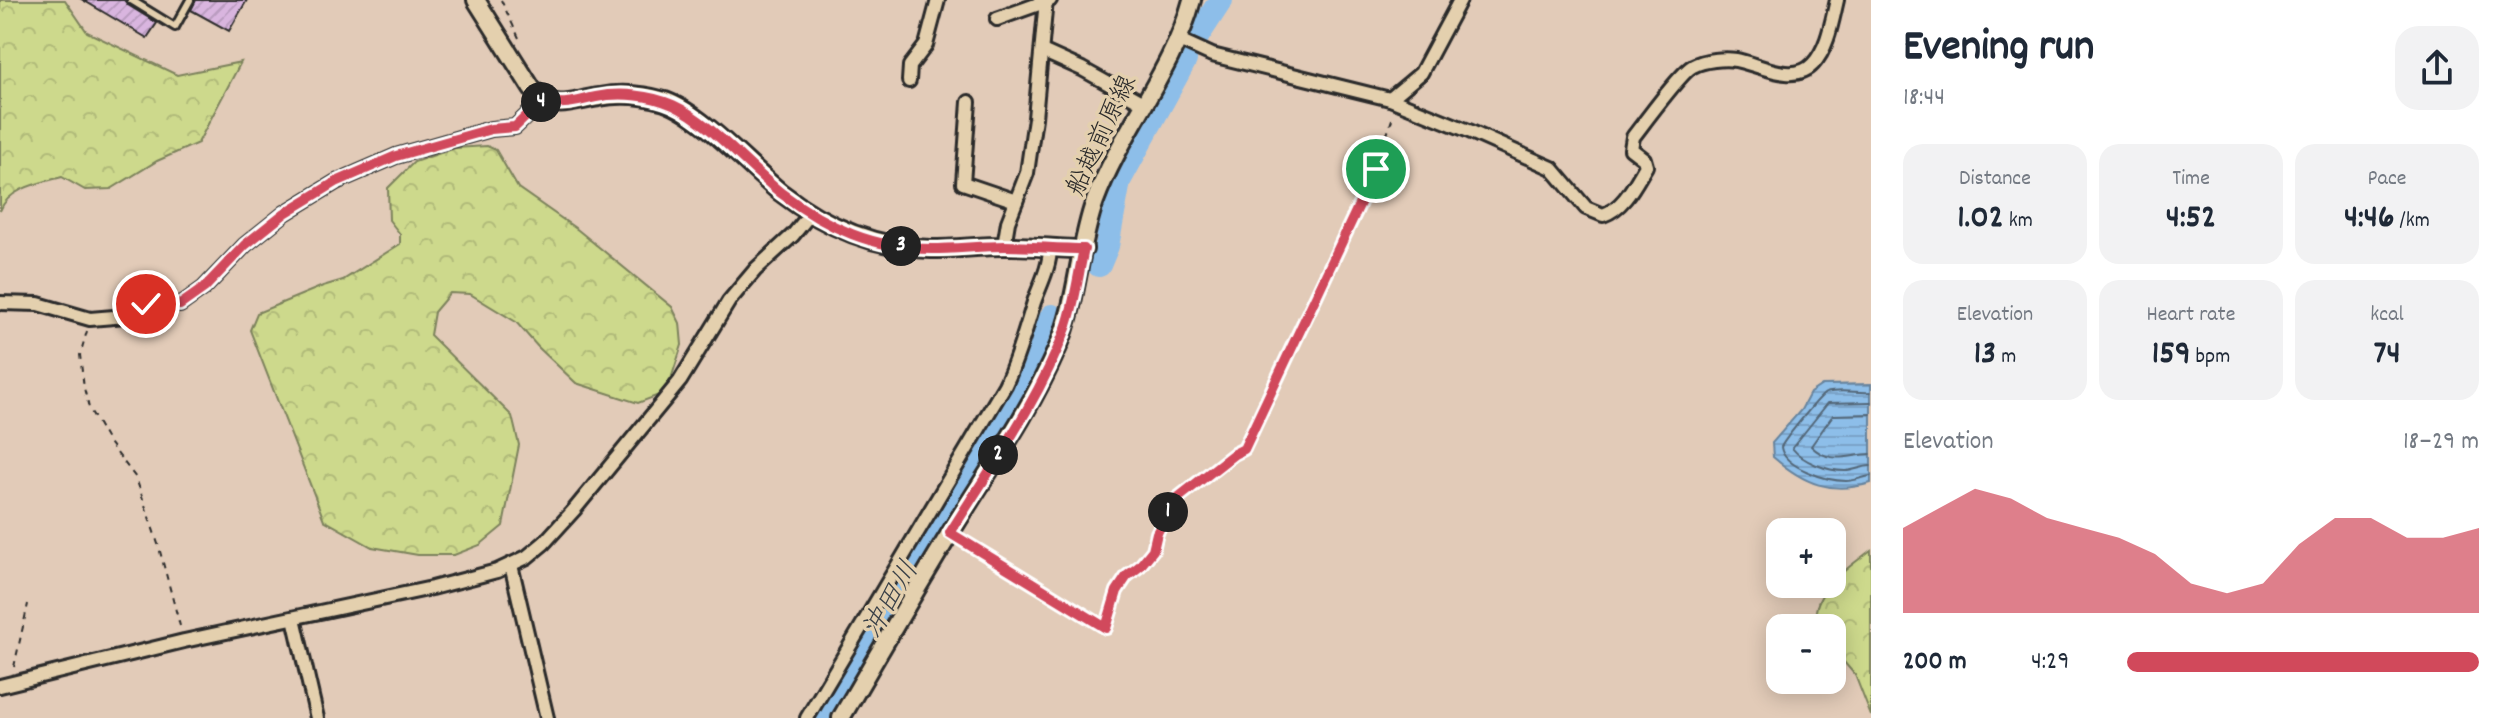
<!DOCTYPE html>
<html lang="en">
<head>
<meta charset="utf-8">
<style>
	:root { --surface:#fff; --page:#f2f2f3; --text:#1f2937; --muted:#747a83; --accent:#d1495b }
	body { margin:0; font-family:Dekko,"Klee One",sans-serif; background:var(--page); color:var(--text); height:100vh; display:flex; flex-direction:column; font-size:30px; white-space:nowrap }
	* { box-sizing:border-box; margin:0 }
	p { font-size:26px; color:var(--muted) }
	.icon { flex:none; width:44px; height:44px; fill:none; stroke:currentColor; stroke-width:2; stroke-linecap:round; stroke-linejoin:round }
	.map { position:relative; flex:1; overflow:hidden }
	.drawer { display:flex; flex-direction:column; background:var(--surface); width:640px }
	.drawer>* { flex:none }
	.controls { position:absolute; left:1766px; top:518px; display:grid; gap:16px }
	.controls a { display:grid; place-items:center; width:80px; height:80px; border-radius:16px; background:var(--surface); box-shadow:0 4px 20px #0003; font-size:40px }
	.pin { position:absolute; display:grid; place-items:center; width:68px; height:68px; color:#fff; margin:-34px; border:4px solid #fff; border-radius:50%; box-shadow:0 2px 8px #0007 }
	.km { position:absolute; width:40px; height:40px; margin:-20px; border-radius:50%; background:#222; color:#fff; font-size:22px; line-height:40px; text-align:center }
	.round { display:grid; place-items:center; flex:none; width:84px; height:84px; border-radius:24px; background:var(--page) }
	.summary { display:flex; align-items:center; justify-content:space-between; height:136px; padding:0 32px }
	h1 { font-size:44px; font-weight:700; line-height:60px }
	.metrics { display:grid; grid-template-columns:repeat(3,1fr); gap:12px; height:136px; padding:8px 32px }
	.metrics div { display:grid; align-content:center; border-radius:20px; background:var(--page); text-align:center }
	.metrics b { font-size:34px; font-weight:700 }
	.metrics small { font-size:22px; font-weight:400 }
	.metrics p { font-size:22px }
	.chart { height:224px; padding:16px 32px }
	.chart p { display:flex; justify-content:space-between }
	.chart svg { width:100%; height:144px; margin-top:8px; fill:var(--accent); opacity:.7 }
	ul { padding:0 32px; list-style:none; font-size:26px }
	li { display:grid; grid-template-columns:128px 96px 1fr; align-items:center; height:60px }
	li i { height:20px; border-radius:10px; background:var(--accent) }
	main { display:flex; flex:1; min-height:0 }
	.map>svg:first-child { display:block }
</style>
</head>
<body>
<main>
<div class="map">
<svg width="1871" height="718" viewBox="0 0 1871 718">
	<defs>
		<pattern id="forest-crowns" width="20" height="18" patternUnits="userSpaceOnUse" patternTransform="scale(2)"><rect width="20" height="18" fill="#cdd98c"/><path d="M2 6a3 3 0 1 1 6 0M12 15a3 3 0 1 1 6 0" fill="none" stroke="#b0ba79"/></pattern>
		<pattern id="water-rules" width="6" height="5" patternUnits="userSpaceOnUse" patternTransform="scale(2)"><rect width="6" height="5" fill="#8dbee9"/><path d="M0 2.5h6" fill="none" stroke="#7aa3c8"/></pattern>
		<pattern id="building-hatch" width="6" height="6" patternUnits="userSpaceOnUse" patternTransform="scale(2)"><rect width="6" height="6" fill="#d9b5df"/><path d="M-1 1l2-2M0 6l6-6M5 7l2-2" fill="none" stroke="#ba9cc0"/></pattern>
	</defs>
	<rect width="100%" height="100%" fill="#e2cbb8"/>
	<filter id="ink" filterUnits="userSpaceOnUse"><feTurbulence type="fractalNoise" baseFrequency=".0125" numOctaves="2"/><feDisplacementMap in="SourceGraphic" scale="16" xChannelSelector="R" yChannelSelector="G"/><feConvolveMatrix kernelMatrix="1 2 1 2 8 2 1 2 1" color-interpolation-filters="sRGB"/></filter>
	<g filter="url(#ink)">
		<g fill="url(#forest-crowns)" stroke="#7c825c" stroke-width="2">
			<path d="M 0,0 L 65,0 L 87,32 L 177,75 L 241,62 L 198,143 L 157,161 L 111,189 L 85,190 L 62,177 C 40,183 8,188 0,211 Z"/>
			<path d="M 487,146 L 496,150 L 518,188 L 578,230 L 672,307 L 680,323 L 682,345 L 671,379 L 659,395 L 638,403 L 576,383 L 538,347 L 516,322 L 470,294 L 450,293 L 434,312 L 430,335 L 512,416 L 519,445 L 503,526 L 480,545 L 454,555 L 418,555 L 372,547 L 324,520 L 250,330 L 257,313 L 323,286 L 343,280 L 400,244 L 400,234 L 389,220 L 388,188 L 414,162 L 455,148 Z"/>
			<path d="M 1871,550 L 1871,716 L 1855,675 L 1832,648 L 1832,628 L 1817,628 C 1807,593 1847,569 1871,550 Z"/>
		</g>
		<path fill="url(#water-rules)" stroke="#66839d" stroke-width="2" d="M 1871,384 L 1871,483 C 1831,495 1804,484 1773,457 L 1772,443 L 1801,410 L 1810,393 L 1822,385 Z"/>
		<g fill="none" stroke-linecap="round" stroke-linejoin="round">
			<g stroke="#526677" stroke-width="2">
				<path d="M 1871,392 C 1857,393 1839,389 1826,393 C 1821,394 1785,439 1781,447 C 1783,467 1827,481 1846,481 C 1854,481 1863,477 1871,476"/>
				<path d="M 1871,402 L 1828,403 L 1792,448 C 1803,462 1827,471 1845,471 C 1854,471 1862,466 1871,466"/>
				<path d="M 1871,414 L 1833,415 L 1811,446 C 1830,465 1847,455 1871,454"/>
			</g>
			<g stroke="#8dbee9" stroke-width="24">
				<path d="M 1197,37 L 1221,0"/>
				<path d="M 1099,265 L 1107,246 L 1119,181 L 1185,60"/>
				<path d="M 824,718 L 1037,357 L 1042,336 L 1052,316"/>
			</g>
		</g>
		<g fill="url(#building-hatch)" stroke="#2b2b2b" stroke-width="2">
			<path d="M 83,0 L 124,0 L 128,5 L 157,23 L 147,38 Z"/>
			<path d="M 196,0 L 247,0 L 229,31 L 191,10 Z"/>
		</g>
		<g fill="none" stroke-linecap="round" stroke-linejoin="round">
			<g stroke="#2b2b2b" stroke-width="12">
				<path id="lane" d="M 131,0 L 175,27 L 190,0"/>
			</g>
			<g stroke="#2b2b2b" stroke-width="18">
				<g id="street">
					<path d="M 997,19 L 1050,0"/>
					<path d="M 1179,40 L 1212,55 L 1390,99 L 1469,131 L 1552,168 L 1586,208 L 1603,215 C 1624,208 1635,184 1646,166 L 1644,159 L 1631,149 L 1633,137 C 1644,123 1681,72 1693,66 C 1704,60 1724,58 1736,60 C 1758,64 1794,85 1813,64 C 1828,48 1832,21 1837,0"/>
					<path d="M 1042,51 L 1082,69 L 1143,103"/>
					<path d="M 909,81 L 910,66 L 926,45 L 938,0"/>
					<path d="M 1390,99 L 1421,73 L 1460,0"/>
					<path d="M 969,102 L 963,183 L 1016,201"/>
					<path d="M 1004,246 L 1008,222 L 1027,173 L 1035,118 L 1046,0"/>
					<path d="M 0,303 L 38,304 L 90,319 L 126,316 L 146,304 L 161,302 L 180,305 L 204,288 L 245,245 L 285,213 L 336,182 L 396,156 L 491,129 L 515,127 L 543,100"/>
					<path d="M 511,565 L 547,718"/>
					<path d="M 294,618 L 317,718"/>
					<path d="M 0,686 L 184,641 L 432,588 L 497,571 L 527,557 L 544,543 L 574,510 L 680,381 L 729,301 L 756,269 L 793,235 L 811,213"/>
					<path d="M 807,718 L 1005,385 C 1018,358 1025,331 1034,302 C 1040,285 1050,267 1050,248"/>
				</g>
			</g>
			<g stroke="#2b2b2b" stroke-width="22">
				<g id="secondary">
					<path d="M 476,0 L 532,89 C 557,113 569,101 599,97 C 620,93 644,95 665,101 C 702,114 748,166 780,192 C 825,227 874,248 931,249 C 956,249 980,246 1004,246 C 1031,245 1057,249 1084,249"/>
					<path d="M 841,718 C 878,655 914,592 952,530 C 988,471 1030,412 1058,347 C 1078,301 1078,248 1095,201 C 1121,131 1173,71 1192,0"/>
				</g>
			</g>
			<g stroke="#2b2b2b" stroke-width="2" stroke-dasharray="6 6" stroke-linecap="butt">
				<path d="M 501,0 L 519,38"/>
				<path d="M 87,331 L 80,355 L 84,388 L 89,408 L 107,440 L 136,478 L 158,544 L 180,626"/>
				<path d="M 965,542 L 1106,628 L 1117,591 L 1127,576 L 1140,566 L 1153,550 L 1157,533 L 1174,501 L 1234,454 L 1244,449 L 1376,169 L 1393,116"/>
				<path d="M 14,667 L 28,604"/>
			</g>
			<use href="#lane" stroke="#e4d0ae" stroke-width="6"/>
			<use href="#street" stroke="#e4d0ae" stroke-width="12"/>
			<use href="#secondary" stroke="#e4d0ae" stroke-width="16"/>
		</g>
	</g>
	<g fill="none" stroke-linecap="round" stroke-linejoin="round" filter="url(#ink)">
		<g stroke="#fff" stroke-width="16">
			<path id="route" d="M 146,304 L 161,302 L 180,305 L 204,288 L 245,245 L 285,213 L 336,182 L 396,156 L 491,129 L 515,127 L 543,100 C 563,107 576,101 596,97 C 620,92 650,95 673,105 C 709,121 749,168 781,193 C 827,228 874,249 932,249 C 956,249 981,246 1005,246 C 1031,246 1058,249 1084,249 C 1078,275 1075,303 1066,328 C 1039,401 991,467 950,533 L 1106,628 L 1117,591 L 1127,576 L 1140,566 L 1153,550 L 1157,533 L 1174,501 L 1234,454 L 1244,449 L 1376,169"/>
		</g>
		<use href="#route" stroke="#d1495b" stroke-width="10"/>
	</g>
	<g text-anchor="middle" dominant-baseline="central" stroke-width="7" stroke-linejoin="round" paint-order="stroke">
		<g font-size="26" fill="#2b2b2b" stroke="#e4d0ae">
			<text transform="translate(1103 136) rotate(-65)">船越前原線</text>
		</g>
		<g font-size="28" font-style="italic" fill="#3a4148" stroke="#e4d0ae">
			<text transform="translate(893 601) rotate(-60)">沖田川</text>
		</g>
	</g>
</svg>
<div class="controls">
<a>+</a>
<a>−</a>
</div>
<div class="pin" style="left:1376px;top:169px;background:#1e9e55"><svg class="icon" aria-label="arrive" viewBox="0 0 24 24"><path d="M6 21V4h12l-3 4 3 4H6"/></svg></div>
<div class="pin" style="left:146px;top:304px;background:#d93025"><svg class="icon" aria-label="check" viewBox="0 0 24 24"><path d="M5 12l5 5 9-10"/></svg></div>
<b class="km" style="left:1168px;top:512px">1</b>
<b class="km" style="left:998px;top:455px">2</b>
<b class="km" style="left:901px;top:246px">3</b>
<b class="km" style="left:541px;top:102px">4</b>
</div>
<section class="drawer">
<div class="summary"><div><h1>Evening run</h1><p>18:44</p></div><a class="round"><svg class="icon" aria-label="share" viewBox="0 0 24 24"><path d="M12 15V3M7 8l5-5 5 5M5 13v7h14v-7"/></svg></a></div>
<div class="metrics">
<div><p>Distance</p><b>1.02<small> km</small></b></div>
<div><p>Time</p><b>4:52</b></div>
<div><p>Pace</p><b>4:46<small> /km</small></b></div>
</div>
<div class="metrics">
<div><p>Elevation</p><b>13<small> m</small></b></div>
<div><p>Heart rate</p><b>159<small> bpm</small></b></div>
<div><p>kcal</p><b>74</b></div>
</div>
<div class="chart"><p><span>Elevation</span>18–29 m</p>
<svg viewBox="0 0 160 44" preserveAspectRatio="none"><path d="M0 44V18L10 12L20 6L30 9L40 15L50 18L60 21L70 26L80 35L90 38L100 35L110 23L120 15L130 15L140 21L150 21L160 18V44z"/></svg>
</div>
<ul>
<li><b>200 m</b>4:29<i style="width:100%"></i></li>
</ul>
</section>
</main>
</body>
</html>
